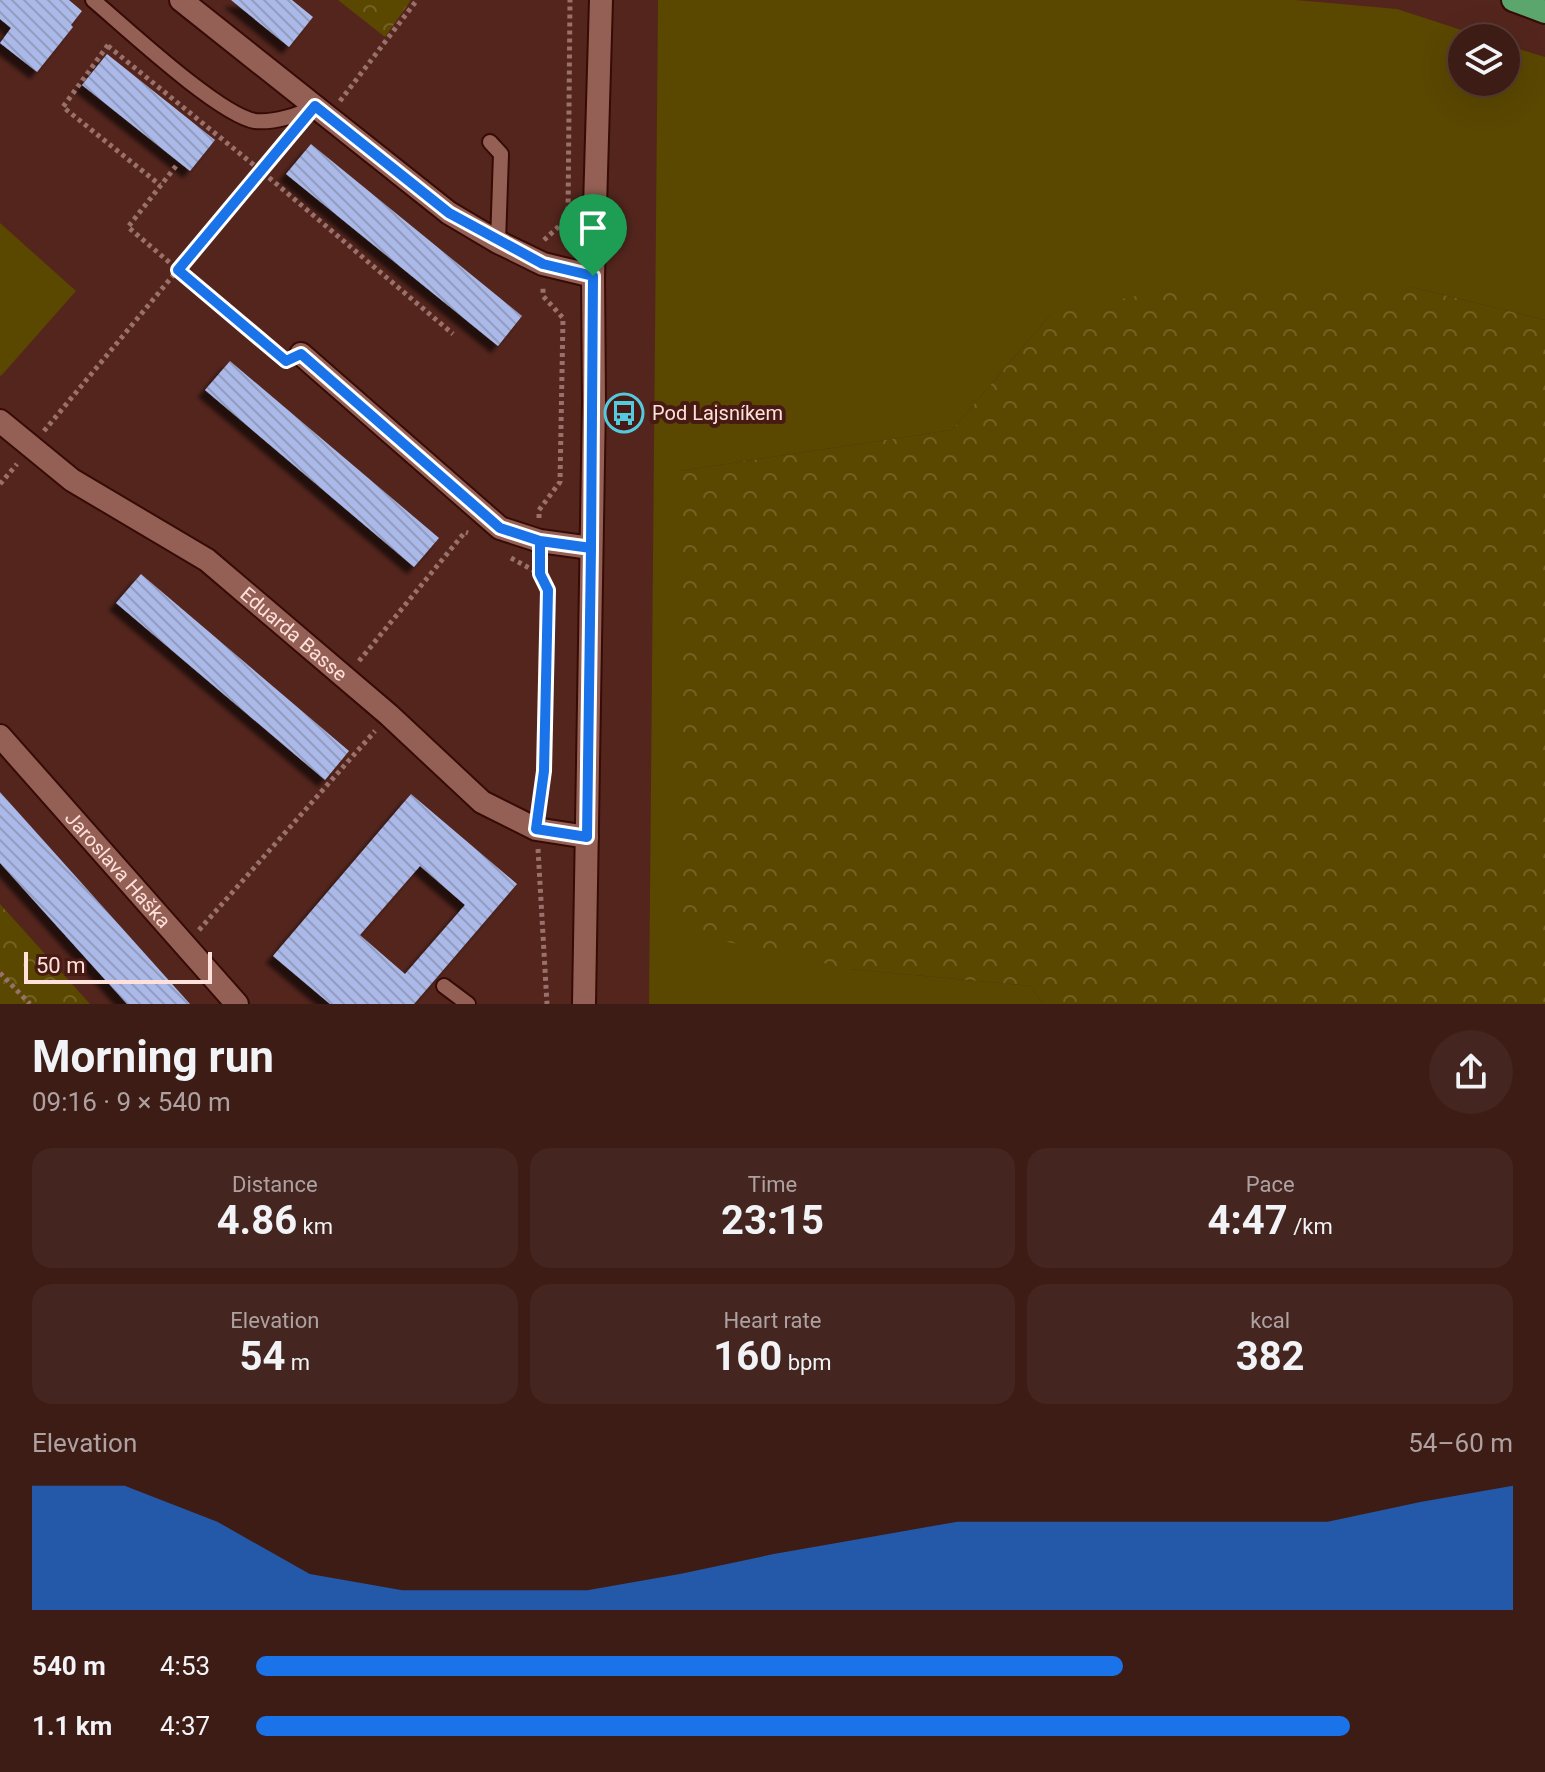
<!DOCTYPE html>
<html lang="en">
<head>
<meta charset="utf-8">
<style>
	:root { --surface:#3e1c16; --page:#45251f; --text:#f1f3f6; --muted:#ada1a1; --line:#573a35; --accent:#1a73e8 }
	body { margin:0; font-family:Roboto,sans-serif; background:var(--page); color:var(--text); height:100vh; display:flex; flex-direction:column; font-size:30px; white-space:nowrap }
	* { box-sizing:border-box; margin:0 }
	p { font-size:26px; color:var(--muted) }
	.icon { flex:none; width:44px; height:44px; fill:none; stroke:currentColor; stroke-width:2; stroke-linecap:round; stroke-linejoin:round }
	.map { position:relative; height:1004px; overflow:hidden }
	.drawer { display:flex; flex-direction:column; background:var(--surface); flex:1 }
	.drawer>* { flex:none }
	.controls { position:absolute; left:1448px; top:24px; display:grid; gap:16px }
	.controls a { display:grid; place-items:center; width:72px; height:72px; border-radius:50%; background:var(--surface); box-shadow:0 8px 32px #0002,0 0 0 2px var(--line); font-size:40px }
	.scale { position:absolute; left:24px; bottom:20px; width:188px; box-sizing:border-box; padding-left:8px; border:4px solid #ffe0da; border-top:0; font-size:22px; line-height:28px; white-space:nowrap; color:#ffe0da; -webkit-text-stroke:6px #471b13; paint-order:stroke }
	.pin { position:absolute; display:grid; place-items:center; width:68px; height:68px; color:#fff; margin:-82px -34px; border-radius:50% 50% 50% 0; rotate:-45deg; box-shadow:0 0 8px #0007 }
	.pin .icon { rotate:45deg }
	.round { display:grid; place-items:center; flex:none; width:84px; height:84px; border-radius:42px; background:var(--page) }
	.summary { display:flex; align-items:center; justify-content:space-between; height:136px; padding:0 32px }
	h1 { font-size:44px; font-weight:700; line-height:60px }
	.stats { display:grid; grid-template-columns:repeat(3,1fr); gap:12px; height:136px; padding:8px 32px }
	.stats div { display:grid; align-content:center; border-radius:20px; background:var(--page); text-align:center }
	.stats b { font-size:40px; font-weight:700 }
	.stats small { font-size:22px; font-weight:400 }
	.stats p { font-size:22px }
	.chart { height:224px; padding:16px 32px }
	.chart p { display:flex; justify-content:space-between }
	.chart svg { width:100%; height:144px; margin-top:8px; fill:var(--accent); opacity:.7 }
	ul { padding:0 32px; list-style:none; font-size:26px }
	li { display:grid; grid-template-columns:128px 96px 1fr; align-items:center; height:60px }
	li i { height:20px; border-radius:10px; background:var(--accent) }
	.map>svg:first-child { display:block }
</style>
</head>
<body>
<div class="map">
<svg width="1545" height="1004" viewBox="0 0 1545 1004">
	<defs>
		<pattern id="forest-crowns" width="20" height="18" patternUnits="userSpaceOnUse" patternTransform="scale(2)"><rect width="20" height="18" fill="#5a4700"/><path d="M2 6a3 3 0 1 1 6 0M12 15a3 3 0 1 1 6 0" fill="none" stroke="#736125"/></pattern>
		<pattern id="building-back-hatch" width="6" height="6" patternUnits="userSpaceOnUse" patternTransform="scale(2)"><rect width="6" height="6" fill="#abb9e9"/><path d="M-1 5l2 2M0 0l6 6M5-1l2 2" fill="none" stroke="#939cbf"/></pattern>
		<filter id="shadow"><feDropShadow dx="-7" dy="7" stdDeviation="2" flood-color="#0009"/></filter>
	</defs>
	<rect width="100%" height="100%" fill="#53251d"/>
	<g fill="#5a4700">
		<path d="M 658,0 L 1296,0 L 1397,9 L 1486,38 L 1462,38 L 1462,82 L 1506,82 L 1506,45 L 1545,57 L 1545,320 L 1411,287 L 1051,314 L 952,430 L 679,471 L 850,969 L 1031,986 L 1043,1004 L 649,1004 Z"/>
		<path d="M 0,223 L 76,291 L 1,376 L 0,375 Z"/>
	</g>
	<g fill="url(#forest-crowns)">
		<path d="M 338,0 L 411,0 L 385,37 Z"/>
		<path d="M 1411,287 L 1545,320 L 1545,1004 L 1043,1004 L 1031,986 L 850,969 L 683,932 L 679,471 L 952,430 L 1051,314 L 1160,291 Z"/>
		<path d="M 0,904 L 90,1004 L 0,1004 Z"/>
	</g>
	<g fill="url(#building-back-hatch)" fill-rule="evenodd" filter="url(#shadow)">
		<path d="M 0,0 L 69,0 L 82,11 L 71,25 L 73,27 L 37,72 L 0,43 L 11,28 L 0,19 Z"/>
		<path d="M 231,0 L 292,0 L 313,17 L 289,47 Z"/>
		<path d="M 107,54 L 215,140 L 190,171 L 82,85 Z"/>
		<path d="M 311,144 L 522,316 L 498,346 L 286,174 Z"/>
		<path d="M 230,361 L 439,538 L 414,567 L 205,390 Z"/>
		<path d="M 141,574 L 349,751 L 325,780 L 116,603 Z"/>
		<path d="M 0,792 L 190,1004 L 127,1004 L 0,863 Z"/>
		<path d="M 411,794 L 517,884 L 414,1004 L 330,1004 L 273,956 ZM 420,866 L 465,905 L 405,974 L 360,935 Z"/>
	</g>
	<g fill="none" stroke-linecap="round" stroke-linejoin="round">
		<g stroke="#360b05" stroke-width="18">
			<g id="service">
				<path d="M 93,0 C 125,27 219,115 255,121 C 274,123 299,115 315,106"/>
				<path d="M 490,142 L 501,154 L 498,242"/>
				<path d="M 444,986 L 468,1004"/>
			</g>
		</g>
		<g stroke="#360b05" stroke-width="26">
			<g id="minor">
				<path d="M 181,0 L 449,213 L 498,242 L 543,264 L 593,276"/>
				<path d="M 301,354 L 500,528 L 540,541 L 591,548"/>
				<path id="s1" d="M 0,421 L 72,480 L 207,560 L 389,715 L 482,802 L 536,829 L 587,837"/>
				<path id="s2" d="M 0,736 L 237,1004"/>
			</g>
		</g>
		<g stroke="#360b05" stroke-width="26">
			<path id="tertiary" d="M 584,1004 L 594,402 L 593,276 L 601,0"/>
		</g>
		<g stroke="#360b05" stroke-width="26">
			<path id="trunk" d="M 1513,0 L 1545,12"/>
		</g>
		<g stroke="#99716a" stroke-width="5" stroke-dasharray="4 4" stroke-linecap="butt">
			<path d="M 108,45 L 63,107 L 160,185"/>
			<path d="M 108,46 L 260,170 L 453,334"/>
			<path d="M 340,101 L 417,0"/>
			<path d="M 176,166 L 128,227 L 279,356"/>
			<path d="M 544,240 L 568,218 L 570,0"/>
			<path d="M 44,431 L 288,137"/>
			<path d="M 0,484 L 17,464"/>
			<path d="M 539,518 L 539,510 L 560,482 L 563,318 L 543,296 L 543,286"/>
			<path d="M 511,558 L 540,574"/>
			<path d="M 359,661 L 465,532 L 468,533"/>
			<path d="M 539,807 L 544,771 L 548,590 L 540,574 L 540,564"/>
			<path d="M 538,849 L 547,1004"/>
			<path d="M 199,930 L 375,731"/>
			<path d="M 0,973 L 30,1004"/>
		</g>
		<use href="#service" stroke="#946055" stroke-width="14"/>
		<use href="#minor" stroke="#946055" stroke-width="22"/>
		<use href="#tertiary" stroke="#946055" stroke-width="22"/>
		<use href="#trunk" stroke="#5ba66c" stroke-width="22"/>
	</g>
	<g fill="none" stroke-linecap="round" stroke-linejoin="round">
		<g stroke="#fff" stroke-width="16">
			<path id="route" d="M 593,276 L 543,264 L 449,213 L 315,106 L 178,270 L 286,361 L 301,354 L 500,528 L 540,541 L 591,548 L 587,837 L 536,829 L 544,771 L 548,590 L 540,574 L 540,541 L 591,548 L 593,276"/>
		</g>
		<use href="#route" stroke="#1a73e8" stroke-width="10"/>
	</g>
	<defs>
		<g id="bus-ring" transform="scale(2)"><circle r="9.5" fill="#471b13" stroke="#55cadf" stroke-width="1.5"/><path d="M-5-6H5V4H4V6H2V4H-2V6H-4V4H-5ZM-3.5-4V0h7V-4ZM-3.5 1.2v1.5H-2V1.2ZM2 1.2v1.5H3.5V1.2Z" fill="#55cadf"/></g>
	</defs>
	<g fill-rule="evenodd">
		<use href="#bus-ring" x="624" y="413"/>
	</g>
	<g text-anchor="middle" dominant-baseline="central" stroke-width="8" stroke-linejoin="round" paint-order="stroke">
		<g font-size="20" fill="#ffe0da" stroke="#471b13" text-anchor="start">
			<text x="652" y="413">Pod Lajsníkem</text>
		</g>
		<g font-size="20" fill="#ffe0da" stroke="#471b13">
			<text stroke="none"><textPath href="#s1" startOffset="364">Eduarda Basse</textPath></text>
			<text stroke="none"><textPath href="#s2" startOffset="178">Jaroslava Haška</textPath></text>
		</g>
	</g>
</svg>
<div class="controls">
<a><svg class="icon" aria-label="layers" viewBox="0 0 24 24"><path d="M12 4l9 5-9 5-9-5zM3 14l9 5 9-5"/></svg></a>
</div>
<div class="scale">50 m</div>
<div class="pin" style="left:593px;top:276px;background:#1e9e55"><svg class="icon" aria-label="arrive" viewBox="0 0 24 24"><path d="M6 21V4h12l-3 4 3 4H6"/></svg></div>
</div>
<section class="drawer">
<div class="summary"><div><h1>Morning run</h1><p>09:16 · 9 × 540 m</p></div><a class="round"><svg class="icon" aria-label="share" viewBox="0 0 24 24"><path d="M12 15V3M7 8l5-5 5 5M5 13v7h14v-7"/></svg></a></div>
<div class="stats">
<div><p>Distance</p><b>4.86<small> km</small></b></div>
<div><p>Time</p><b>23:15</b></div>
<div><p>Pace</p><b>4:47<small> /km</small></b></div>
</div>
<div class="stats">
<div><p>Elevation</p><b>54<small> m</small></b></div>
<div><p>Heart rate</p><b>160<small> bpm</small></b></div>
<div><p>kcal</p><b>382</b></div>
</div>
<div class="chart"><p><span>Elevation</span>54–60 m</p>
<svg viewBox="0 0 160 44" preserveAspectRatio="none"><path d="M0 44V6L10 6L20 17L30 33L40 38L50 38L60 38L70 33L80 27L90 22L100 17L110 17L120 17L130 17L140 17L150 11L160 6V44z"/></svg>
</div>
<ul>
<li><b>540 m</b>4:53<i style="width:69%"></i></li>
<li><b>1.1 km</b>4:37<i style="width:87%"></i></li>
</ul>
</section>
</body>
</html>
